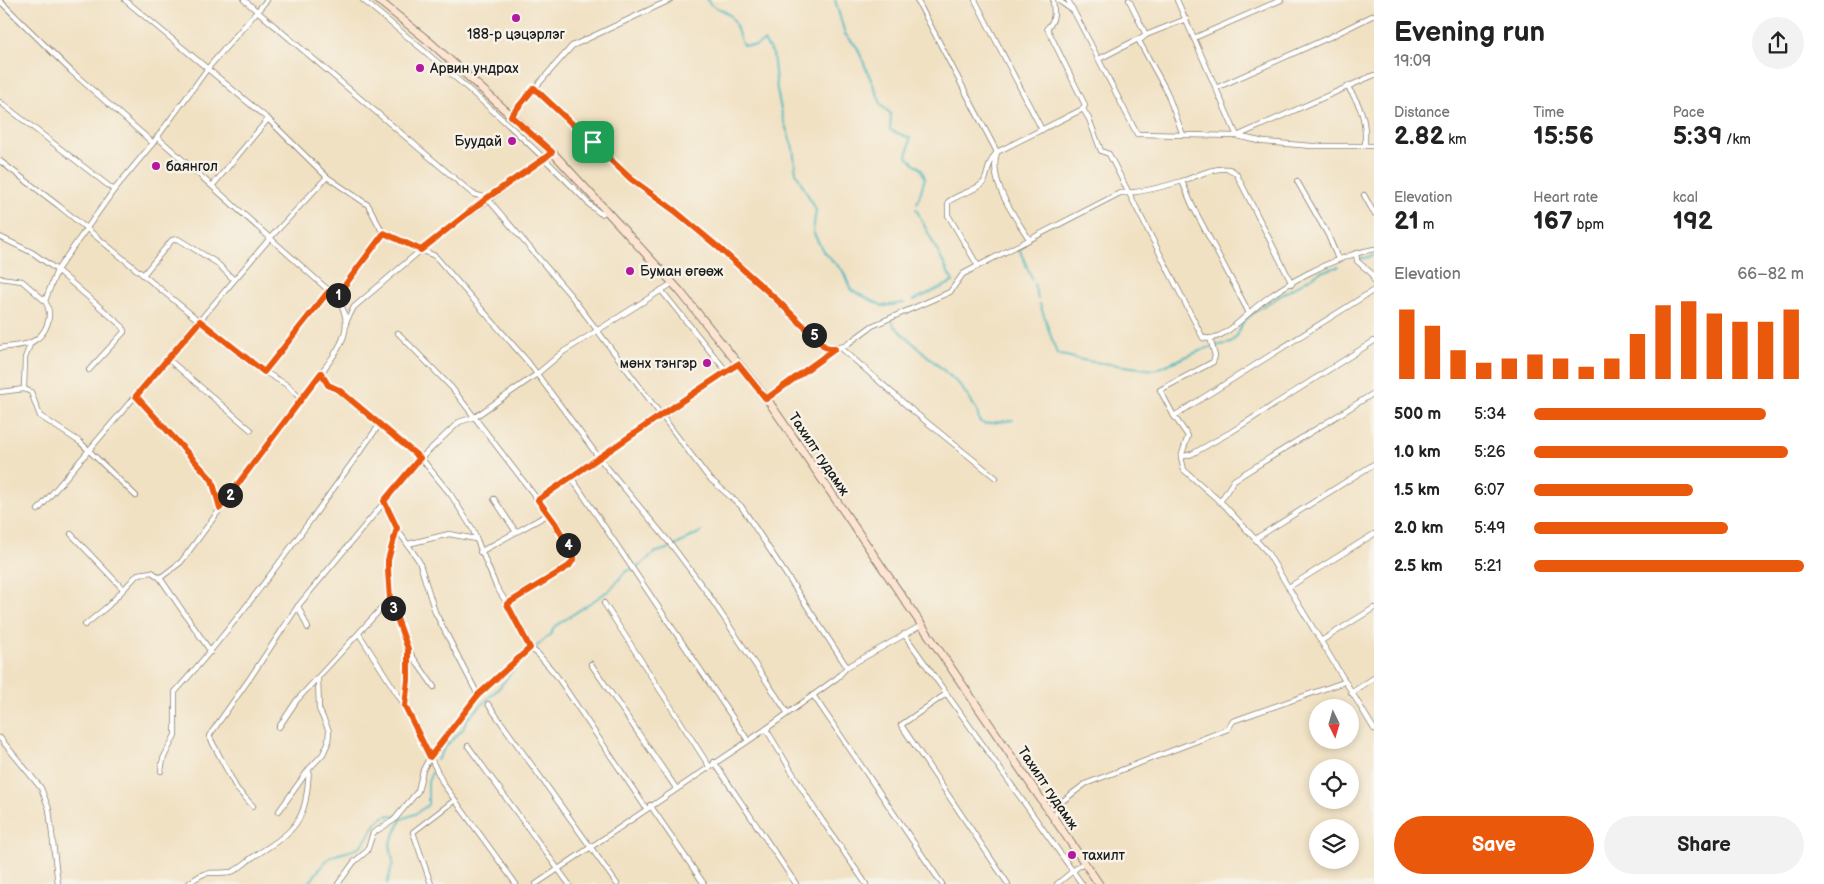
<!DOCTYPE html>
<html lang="en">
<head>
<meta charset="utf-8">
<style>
	:root { --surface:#fff; --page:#f2f2f2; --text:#222; --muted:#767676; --accent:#ea580c }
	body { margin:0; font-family:"Balsamiq Sans",sans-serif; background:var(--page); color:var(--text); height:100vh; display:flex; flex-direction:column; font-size:19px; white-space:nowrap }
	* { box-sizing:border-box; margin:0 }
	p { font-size:16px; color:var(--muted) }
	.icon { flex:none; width:28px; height:28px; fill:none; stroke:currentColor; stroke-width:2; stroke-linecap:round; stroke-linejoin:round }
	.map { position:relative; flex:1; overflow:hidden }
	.panel { display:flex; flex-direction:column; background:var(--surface); width:450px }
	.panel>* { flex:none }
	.needle { width:32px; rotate:175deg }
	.buttons { position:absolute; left:1309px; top:699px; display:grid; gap:10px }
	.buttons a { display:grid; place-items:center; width:50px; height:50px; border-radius:50%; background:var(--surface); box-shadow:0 2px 8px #0003; font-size:25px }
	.pin { position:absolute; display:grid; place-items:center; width:42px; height:42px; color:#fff; margin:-21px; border-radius:10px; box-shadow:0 2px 8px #0006 }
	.km { position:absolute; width:25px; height:25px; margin:-12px; border-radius:50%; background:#222; color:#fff; font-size:14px; line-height:25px; text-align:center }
	.round { display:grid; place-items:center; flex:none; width:52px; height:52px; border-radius:26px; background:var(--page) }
	.head { display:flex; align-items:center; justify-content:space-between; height:85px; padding:0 20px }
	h1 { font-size:28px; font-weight:800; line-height:38px }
	.metrics { display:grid; grid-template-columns:repeat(3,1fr); gap:8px; height:85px; padding:5px 20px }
	.metrics div { display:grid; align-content:center }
	.metrics b { font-size:25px; font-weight:800 }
	.metrics small { font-size:14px; font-weight:400 }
	.metrics p { font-size:14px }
	.chart { height:140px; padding:10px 20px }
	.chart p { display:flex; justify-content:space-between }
	.chart svg { width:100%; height:90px; margin-top:5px; stroke:var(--accent); stroke-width:6 }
	.cta { display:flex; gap:10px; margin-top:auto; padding:10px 20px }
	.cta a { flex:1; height:58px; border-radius:30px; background:var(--accent); color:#fff; font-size:20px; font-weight:800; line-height:58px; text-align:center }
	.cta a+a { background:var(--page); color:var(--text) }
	ul { padding:0 20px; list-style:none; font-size:16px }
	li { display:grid; grid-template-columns:80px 60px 1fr; align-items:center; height:38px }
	li i { height:12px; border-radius:6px; background:var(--accent) }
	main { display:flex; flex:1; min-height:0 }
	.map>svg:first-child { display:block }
</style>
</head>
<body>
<main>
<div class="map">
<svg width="1374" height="884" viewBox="0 0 1374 884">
	<rect width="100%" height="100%" fill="#f7f3e8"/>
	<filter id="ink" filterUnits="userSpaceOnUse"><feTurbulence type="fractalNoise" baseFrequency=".02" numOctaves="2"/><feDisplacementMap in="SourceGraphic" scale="10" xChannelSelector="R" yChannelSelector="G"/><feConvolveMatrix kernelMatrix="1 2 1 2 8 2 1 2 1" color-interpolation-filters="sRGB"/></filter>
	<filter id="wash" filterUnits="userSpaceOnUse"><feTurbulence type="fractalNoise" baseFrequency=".0096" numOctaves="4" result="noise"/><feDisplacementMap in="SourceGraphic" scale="20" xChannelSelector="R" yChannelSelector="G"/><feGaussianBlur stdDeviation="1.12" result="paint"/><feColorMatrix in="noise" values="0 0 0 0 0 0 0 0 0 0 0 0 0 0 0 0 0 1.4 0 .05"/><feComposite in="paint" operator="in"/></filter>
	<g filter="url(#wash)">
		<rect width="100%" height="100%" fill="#f1e1c3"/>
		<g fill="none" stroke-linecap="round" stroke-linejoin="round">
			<g stroke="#48b7c0" stroke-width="2">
				<path d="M 707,0 C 713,9 720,7 727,13 C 737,19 737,35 743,45 L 755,46 L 764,41 L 773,54 L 777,90 L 783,119 L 793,148 L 796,173 L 816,210 L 813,232 L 823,251 L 843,271 L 851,290 L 883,306 L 904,303"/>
				<path d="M 835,0 L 845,34 L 857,47 L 877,94 L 882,106 L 891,114 L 890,130 L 910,138 L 907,157 L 921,169 L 925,178 L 917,204"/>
				<path d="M 1020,251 L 1032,279"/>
				<path d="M 1360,259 L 1374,256"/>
				<path d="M 1034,284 L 1038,299"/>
				<path d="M 914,300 L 953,282 L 916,209"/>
				<path d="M 1040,304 L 1057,354 L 1087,361 L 1154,370 L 1202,350"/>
				<path d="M 893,322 L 894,326 L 960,385 L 977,410 L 979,421 L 984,424 L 1013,420"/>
				<path d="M 1215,346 L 1231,343 L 1237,336 L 1243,322 L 1257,310 L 1320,272 L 1338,267"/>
				<path d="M 1204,349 L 1211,347"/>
				<path d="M 437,760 L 446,746 L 463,729 L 467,719 L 499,688 L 521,660 L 551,634 L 554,627 L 611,589 L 625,572 L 641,565 L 654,553 L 673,547 L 702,531"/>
				<path d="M 308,884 C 315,877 322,862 331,857 C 340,852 351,853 360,846 C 373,837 376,804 402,819 L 415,814 L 428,805 L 428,782 L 432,772"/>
				<path d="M 387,884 L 393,862 L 390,844 L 401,820"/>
			</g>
		</g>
	</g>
	<g filter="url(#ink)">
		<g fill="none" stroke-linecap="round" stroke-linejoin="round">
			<g stroke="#867e70" stroke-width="6">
				<g id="minor">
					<path d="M 125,0 L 268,119 L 327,177 L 368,205 L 383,233 L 435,256 L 528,362 L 600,459 L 673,547 L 706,591 L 787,712"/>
					<path d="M 244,0 L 473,194 L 487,198 L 572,297 L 708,477 L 741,506 L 847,667"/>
					<path d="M 363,0 C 442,65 520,131 591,206 L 601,214 L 607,211"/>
					<path d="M 917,0 L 997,152 C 988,182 1014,215 1029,239"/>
					<path d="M 975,0 L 1042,130"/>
					<path d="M 1058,0 L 1072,10"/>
					<path d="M 1068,0 L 1137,134 L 1237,136 L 1264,142 L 1312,146 L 1374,146"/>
					<path d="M 1129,0 L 1146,35 L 1139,41 L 1166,90 L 1183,135"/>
					<path d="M 1177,0 L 1237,136 L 1374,75"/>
					<path d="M 0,1 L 71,71 L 153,143"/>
					<path d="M 1194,38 L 1281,0"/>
					<path d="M 1099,59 L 1146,35 L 1186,19"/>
					<path d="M 1347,86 C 1362,107 1366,120 1365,145"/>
					<path d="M 534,88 L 631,179 L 675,211 L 733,261 L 825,347 L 835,349"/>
					<path d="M 1216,88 L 1330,37 L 1374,15"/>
					<path d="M 0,102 L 114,190"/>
					<path d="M 1083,109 L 1089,119 L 1101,151 L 1109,154 L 1203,338 C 1219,342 1238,323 1249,313 C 1280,285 1333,257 1374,249"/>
					<path d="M 511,115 L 572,46 L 670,0"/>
					<path d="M 157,137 L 336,297"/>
					<path d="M 0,161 L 59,206 L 253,365 L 287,385 L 301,399"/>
					<path d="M 1182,181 L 1192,205 L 1249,313"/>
					<path d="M 1297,181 L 1328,235 L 1338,259"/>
					<path d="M 213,185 L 268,119"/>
					<path d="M 1364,195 L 1374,213"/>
					<path d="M 0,237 L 33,253 L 57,270 L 114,190 L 153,143 L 208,68 L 267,0"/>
					<path d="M 1356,253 L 1357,261 L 1371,273 L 1374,280"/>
					<path d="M 978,266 L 948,215 L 948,202 C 958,194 973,192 983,183 C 988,178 986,164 997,152 L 1083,109 L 1085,105 L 1047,28 C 1056,21 1054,10 1053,0"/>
					<path d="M 143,275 L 172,240 L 178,239 L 217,263 L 234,280"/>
					<path d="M 0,278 L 22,281 L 45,301"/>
					<path d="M 661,290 L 727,372"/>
					<path d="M 346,322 L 354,307 L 421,250 L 552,152"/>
					<path d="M 398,333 L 452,388 L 538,500"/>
					<path d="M 1374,341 L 1231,432 L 1192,454 L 1181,457 L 1184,470 L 1225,506 L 1267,552 L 1374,729"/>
					<path d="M 840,347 L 913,411 L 996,478"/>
					<path d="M 0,348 C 10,346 23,346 32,342 C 47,334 54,315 45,301 L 57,270 L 123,327 L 124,332 L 89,370"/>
					<path d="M 168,359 L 251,430"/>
					<path d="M 264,372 L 328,293"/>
					<path d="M 321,373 C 339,349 358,326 336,297 L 383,233"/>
					<path d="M 24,389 L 31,392 L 40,416 L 80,442 L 136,496"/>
					<path d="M 0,392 L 24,389 L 25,358 L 31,342"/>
					<path d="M 136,396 L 212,479 L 220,508"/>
					<path d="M 766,399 L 835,349 L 846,345 L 872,326 L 950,292 L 963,274 L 978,266 L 1120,193 C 1140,193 1163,187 1182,181 C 1196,177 1212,167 1228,169 C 1232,170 1235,172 1237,175 L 1292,284"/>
					<path d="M 1174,416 L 1160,390 L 1213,362 L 1215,356 L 1210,338"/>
					<path d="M 1181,457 L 1188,436 L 1174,416 L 1374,290"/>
					<path d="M 571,477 L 747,739"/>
					<path d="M 494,499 L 516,532"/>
					<path d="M 384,501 L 397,529 L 419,561 L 435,612 L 478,695"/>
					<path d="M 1220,502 L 1234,480 L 1374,393"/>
					<path d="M 38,510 L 271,237 L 327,177"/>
					<path d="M 397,529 C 389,552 385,576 390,601 C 394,617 403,632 407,648 C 412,666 407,689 405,706"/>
					<path d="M 71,534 L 123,589"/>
					<path d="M 1255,539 L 1374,464"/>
					<path d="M 408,544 L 449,534 L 476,539"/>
					<path d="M 480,552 L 549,514 L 538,500 C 604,454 670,408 738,364"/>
					<path d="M 1289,587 L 1374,534"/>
					<path d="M 604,603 L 709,766"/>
					<path d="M 507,604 L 569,567 L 573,560 L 573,554 L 549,514"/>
					<path d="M 298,606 L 308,628"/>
					<path d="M 85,625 L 108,606 L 138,574 L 152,572 L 160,578"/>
					<path d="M 359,634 L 405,706 L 444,785 L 516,884"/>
					<path d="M 904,634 L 1082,884"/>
					<path d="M 1321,641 L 1374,608"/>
					<path d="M 408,650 L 434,687"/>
					<path d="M 211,652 L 160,578 L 181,562 L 321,373 L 328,385 L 339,391 L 421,458 L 451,495 L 472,528 L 496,586 L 514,615 L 530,648 L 538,654 L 556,675 L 646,808"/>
					<path d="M 591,664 L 676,788"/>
					<path d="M 1351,693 L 1374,678"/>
					<path d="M 946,694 L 901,725 L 1008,884"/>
					<path d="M 813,695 L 942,884"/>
					<path d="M 488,704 L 617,884"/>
					<path d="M 279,727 L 297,700 L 390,599"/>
					<path d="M 766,729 L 815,810 L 866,884"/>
					<path d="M 0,738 L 41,788 L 49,809 L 58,884"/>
					<path d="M 468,746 L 569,884"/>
					<path d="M 714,762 L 796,884"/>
					<path d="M 161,771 L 163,759 L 175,735 L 175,692 C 250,608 314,515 380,424"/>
					<path d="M 650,805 L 704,884"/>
					<path d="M 253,806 L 237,789 L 209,736 L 250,678 L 298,606 L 421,458 L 459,422 L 475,417 L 537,374 L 563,352 L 673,283"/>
					<path d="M 279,811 L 309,769 L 323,754 L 328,743 L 329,731 L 319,709 L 318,678"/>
					<path d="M 1054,818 L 1060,803 L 1085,784 L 1228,729 L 1233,721 L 1344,682"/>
					<path d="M 188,884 C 210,867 208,875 231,872 C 237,871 247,861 253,857 C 298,829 306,822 309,769"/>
					<path d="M 338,884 L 354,862 L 367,851 L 373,833 L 394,820 L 418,791 L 423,770 L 430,757 L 478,695 L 530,648"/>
					<path d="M 431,884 L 413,832 L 455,800"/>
					<path d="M 536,884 L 766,729 L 837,678 L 847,667 L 922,625"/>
					<path d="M 1057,884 L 1084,862"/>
				</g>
			</g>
			<g stroke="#867e70" stroke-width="9">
				<path id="secondary" d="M 378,0 L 431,43 L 556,156 L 679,290 L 769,402 L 1099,884"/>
			</g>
			<use href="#minor" stroke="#fff" stroke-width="4.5"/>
			<use href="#secondary" stroke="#fde4d1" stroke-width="7"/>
		</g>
	</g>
	<g fill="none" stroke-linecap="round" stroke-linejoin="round" filter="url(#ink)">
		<g stroke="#fff" stroke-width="10">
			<path id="route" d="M 534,88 L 631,179 L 675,211 L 718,247 L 776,299 L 825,347 L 835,349 L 766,399 L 738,364 C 670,408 604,454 538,500 L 555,523 L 573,554 L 573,560 L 569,566 L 507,604 L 530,648 L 478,695 L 430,757 L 405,706 L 408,680 L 408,649 L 390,599 L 388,570 L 388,560 L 397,528 L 384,501 L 420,458 L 339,390 L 328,385 L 321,373 L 220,508 L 212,480 L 136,396 L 200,321 L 264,372 L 328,292 L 336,297 L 384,233 L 421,250 L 487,198 L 545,158 L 552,152 L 511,116 Z"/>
		</g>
		<use href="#route" stroke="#ea580c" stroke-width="6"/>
	</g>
	<g fill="#b5179e" stroke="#f7f3e8" stroke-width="2">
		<circle cx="516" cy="18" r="5"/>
		<circle cx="420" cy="68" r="5"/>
		<circle cx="512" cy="141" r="5"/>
		<circle cx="156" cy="166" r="5"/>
		<circle cx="630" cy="271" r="5"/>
		<circle cx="707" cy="363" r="5"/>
		<circle cx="1072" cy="855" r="5"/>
	</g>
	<g text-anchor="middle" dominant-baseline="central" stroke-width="5" stroke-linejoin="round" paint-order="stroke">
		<g font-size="14" fill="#1c1c1c" stroke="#f7f3e8" text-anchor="start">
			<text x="516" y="34" text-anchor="middle">188-р цэцэрлэг</text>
			<text x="430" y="68">Арвин ундрах</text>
			<text x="502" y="141" text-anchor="end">Буудай</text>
			<text x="166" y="166">баянгол</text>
			<text x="640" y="271">Буман өгөөж</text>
			<text x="697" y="363" text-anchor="end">мөнх тэнгэр</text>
			<text x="1082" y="855">тахилт</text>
		</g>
		<g font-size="14" fill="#1c1c1c" stroke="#f7f3e8">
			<text transform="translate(819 454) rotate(56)">Тахилт гудамж</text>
			<text transform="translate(1048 788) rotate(56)">Тахилт гудамж</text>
		</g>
	</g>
</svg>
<div class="buttons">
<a><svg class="needle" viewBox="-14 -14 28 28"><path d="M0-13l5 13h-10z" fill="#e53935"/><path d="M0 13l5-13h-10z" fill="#767676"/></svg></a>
<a><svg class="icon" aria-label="locate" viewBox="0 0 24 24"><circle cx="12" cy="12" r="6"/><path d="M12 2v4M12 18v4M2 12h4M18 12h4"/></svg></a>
<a><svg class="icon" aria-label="layers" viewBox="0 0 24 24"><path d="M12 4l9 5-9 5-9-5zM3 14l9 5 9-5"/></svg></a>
</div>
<div class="pin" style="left:593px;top:142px;background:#1e9e55"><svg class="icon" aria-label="arrive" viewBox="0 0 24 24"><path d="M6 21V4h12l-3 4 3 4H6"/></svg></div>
<b class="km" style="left:338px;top:295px">1</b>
<b class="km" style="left:230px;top:495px">2</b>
<b class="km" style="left:393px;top:608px">3</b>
<b class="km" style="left:568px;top:545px">4</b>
<b class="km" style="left:814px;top:335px">5</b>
</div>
<section class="panel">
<div class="head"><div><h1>Evening run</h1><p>19:09</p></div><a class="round"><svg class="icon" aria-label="share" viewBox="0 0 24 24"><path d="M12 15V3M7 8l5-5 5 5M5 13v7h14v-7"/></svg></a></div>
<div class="metrics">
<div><p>Distance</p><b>2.82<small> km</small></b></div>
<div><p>Time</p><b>15:56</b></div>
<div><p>Pace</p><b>5:39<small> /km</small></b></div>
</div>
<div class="metrics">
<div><p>Elevation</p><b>21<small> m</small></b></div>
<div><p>Heart rate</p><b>167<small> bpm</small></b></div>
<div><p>kcal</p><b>192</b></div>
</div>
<div class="chart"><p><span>Elevation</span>66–82 m</p>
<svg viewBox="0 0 160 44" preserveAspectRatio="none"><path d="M5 44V10M15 44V18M25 44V30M35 44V36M45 44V34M55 44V32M65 44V34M75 44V38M85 44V34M95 44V22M105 44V8M115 44V6M125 44V12M135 44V16M145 44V16M155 44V10"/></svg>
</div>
<ul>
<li><b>500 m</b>5:34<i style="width:86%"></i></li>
<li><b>1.0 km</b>5:26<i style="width:94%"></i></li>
<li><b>1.5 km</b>6:07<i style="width:59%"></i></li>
<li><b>2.0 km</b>5:49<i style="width:72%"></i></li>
<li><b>2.5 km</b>5:21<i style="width:100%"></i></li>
</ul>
<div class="cta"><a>Save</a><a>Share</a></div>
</section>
</main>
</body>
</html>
